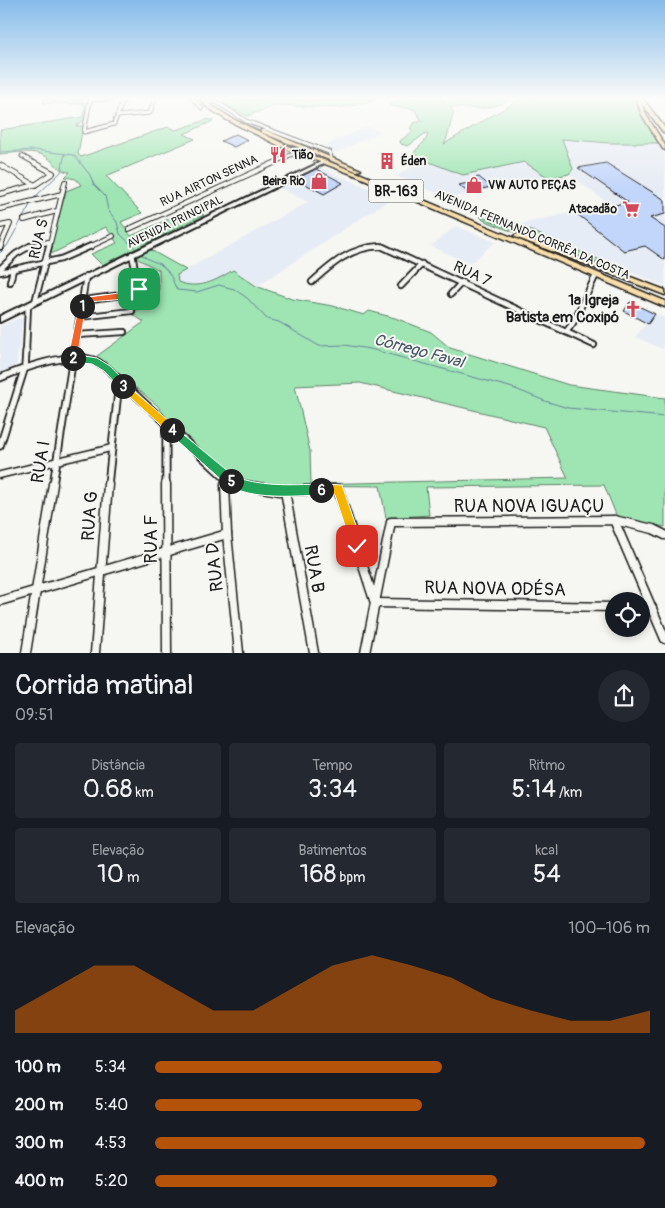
<!DOCTYPE html>
<html lang="pt">
<head>
<meta charset="utf-8">
<style>
	:root { --surface:#171b24; --page:#242831; --text:#f1f3f6; --muted:#9ea1a6; --accent:#b45309 }
	body { margin:0; font-family:Pangolin,sans-serif; background:var(--page); color:var(--text); height:100vh; display:flex; flex-direction:column; font-size:19px; white-space:nowrap }
	* { box-sizing:border-box; margin:0 }
	p { font-size:16px; color:var(--muted) }
	.icon { flex:none; width:28px; height:28px; fill:none; stroke:currentColor; stroke-width:2; stroke-linecap:round; stroke-linejoin:round }
	.map { position:relative; height:653px; overflow:hidden }
	.panel { display:flex; flex-direction:column; background:var(--surface); flex:1 }
	.panel>* { flex:none }
	.tools { position:absolute; left:605px; top:592px; display:grid; gap:10px }
	.tools a { display:grid; place-items:center; width:45px; height:45px; border-radius:50%; background:var(--surface); box-shadow:0 2px 8px #0003; font-size:25px }
	.pin { position:absolute; display:grid; place-items:center; width:42px; height:42px; color:#fff; margin:-21px; border-radius:10px; box-shadow:0 2px 8px #0006 }
	.km { position:absolute; width:25px; height:25px; margin:-12px; border-radius:50%; background:#222; color:#fff; font-size:14px; line-height:25px; text-align:center }
	.round { display:grid; place-items:center; flex:none; width:52px; height:52px; border-radius:26px; background:var(--page) }
	.overview { display:flex; align-items:center; justify-content:space-between; height:85px; padding:0 15px }
	h1 { font-size:28px; font-weight:600; line-height:38px }
	.figures { display:grid; grid-template-columns:repeat(3,1fr); gap:8px; height:85px; padding:5px 15px }
	.figures div { display:grid; align-content:center; border-radius:5px; background:var(--page); text-align:center }
	.figures b { font-size:25px; font-weight:600 }
	.figures small { font-size:14px; font-weight:400 }
	.figures p { font-size:14px }
	.chart { height:140px; padding:10px 15px }
	.chart p { display:flex; justify-content:space-between }
	.chart svg { width:100%; height:90px; margin-top:5px; fill:var(--accent); opacity:.7 }
	ul { padding:0 15px; list-style:none; font-size:16px }
	li { display:grid; grid-template-columns:80px 60px 1fr; align-items:center; height:38px }
	li i { height:12px; border-radius:6px; background:var(--accent) }
	.map>svg:first-child { display:block }
</style>
</head>
<body>
<div class="map">
<svg width="665" height="653" viewBox="0 0 665 653">
	<rect width="100%" height="100%" fill="#f6f6f2"/>
	<filter id="ink" filterUnits="userSpaceOnUse"><feTurbulence type="fractalNoise" baseFrequency=".02" numOctaves="2"/><feDisplacementMap in="SourceGraphic" scale="10" xChannelSelector="R" yChannelSelector="G"/><feConvolveMatrix kernelMatrix="1 2 1 2 8 2 1 2 1" color-interpolation-filters="sRGB"/></filter>
	<g filter="url(#ink)">
		<g fill="#e6ecf5">
			<path d="M 367,126 L 381,132 L 335,153 L 323,147 Z"/>
			<path d="M 561,139 L 610,143 L 658,143 L 665,156 L 665,286 L 517,225 L 609,204 L 569,174 L 573,169 Z"/>
			<path d="M 424,160 L 463,175 L 524,161 L 549,178 L 449,198 L 396,176 Z"/>
			<path d="M 319,167 L 392,198 L 257,286 L 233,270 L 216,281 L 190,287 L 178,282 L 177,275 L 308,202 L 278,187 Z"/>
			<path d="M 456,226 L 495,242 L 470,264 L 431,246 Z"/>
			<path d="M 655,314 L 665,318 L 663,349 L 635,337 Z"/>
			<path d="M 19,318 L 23,319 L 16,366 L 0,373 L 0,326 Z"/>
		</g>
		<g fill="#9fe5b3" stroke="#5e8068" fill-rule="evenodd">
			<path d="M 44,98 L 86,98 L 81,102 L 87,103 L 85,119 L 76,126 L 83,126 L 78,154 L 81,157 L 168,127 L 176,130 L 209,119 L 213,121 L 184,134 L 195,139 L 106,176 L 142,213 L 121,222 L 131,236 L 193,208 L 204,215 L 102,265 L 91,254 L 117,243 L 106,227 L 49,255 L 66,191 L 81,185 L 76,179 L 65,177 L 70,172 C 60,172 55,163 47,157 C 35,149 14,153 0,154 L 0,130 L 83,117 L 85,104 L 44,103 Z"/>
			<path d="M 233,98 L 378,98 L 367,103 L 338,108 L 277,105 L 247,116 L 220,102 Z"/>
			<path d="M 403,98 L 512,98 C 489,112 476,108 450,107 L 454,113 C 449,124 450,134 444,144 L 522,98 L 635,98 L 638,108 L 658,143 L 610,143 L 562,139 L 573,169 L 569,174 L 549,178 L 524,162 L 463,175 L 424,160 L 423,157 L 416,156 L 414,153 C 419,145 426,143 428,134 L 426,133 L 408,146 L 401,144 L 400,141 L 413,131 L 410,128 L 414,123 L 422,121 L 414,109 L 390,106 L 389,104 Z"/>
			<path d="M 480,216 L 518,232 L 529,230 L 626,271 L 623,275 L 528,235 L 526,237 L 483,220 Z"/>
			<path d="M 149,249 L 186,270 L 177,275 L 178,282 C 198,290 216,281 233,270 L 256,286 L 292,299 L 333,306 L 364,315 L 369,311 L 395,318 L 431,332 L 450,348 L 569,385 L 665,398 L 665,527 L 617,517 L 604,485 L 426,487 L 429,515 L 386,518 L 380,486 L 279,485 L 241,481 L 208,459 L 173,426 L 157,405 L 97,356 L 144,322 L 131,313 L 146,306 L 143,296 L 159,290 L 159,270 L 134,257 ZM 360,383 L 544,427 L 568,478 L 311,484 L 310,451 L 295,386 Z"/>
		</g>
		<g fill="none" stroke-linecap="round" stroke-linejoin="round">
			<g stroke="#63819a" stroke-width="1">
				<path d="M 435,98 L 446,102"/>
				<path d="M 231,100 L 339,101 L 361,98"/>
				<path d="M 0,152 L 35,150 L 74,155 L 90,175 L 94,185 L 105,196 L 108,210 L 117,222 L 120,234 L 135,248"/>
				<path d="M 33,199 L 61,172 L 65,153"/>
				<path d="M 0,253 L 7,246 L 31,203"/>
				<path d="M 140,253 C 150,262 153,260 161,265 C 170,271 173,282 177,290 L 197,292 L 219,285 L 234,289 L 247,298 L 267,319 L 279,322 L 319,346 L 344,345 L 370,349 L 513,388 L 545,401 L 568,408 L 665,417"/>
			</g>
		</g>
		<g fill="#c2d5fb" stroke="#1c1c1c">
			<path d="M 236,134 L 248,140 L 234,147 L 221,141 Z"/>
			<path d="M 606,163 L 665,200 L 665,214 L 650,218 L 665,228 L 665,260 L 645,246 L 624,251 L 577,214 L 628,202 L 578,168 Z"/>
			<path d="M 316,169 L 343,183 L 324,194 L 296,179 Z"/>
			<path d="M 479,177 L 491,187 L 467,192 L 459,185 L 477,181 L 474,178 Z"/>
			<path d="M 630,302 L 655,314 L 648,324 L 624,311 Z"/>
		</g>
		<g fill="none" stroke-linecap="round" stroke-linejoin="round">
			<g stroke="#1c1c1c" stroke-width="5">
				<g id="street-far4">
					<path d="M 123,98 L 90,100 L 84,132 L 114,124 L 124,98"/>
					<path d="M 192,98 L 202,108"/>
					<path d="M 210,102 L 215,101 L 246,121 L 329,152 L 331,157"/>
					<path d="M 118,116 L 150,113 L 155,98"/>
					<path d="M 22,156 L 36,164"/>
					<path d="M 271,164 L 297,152"/>
				</g>
			</g>
			<g stroke="#1c1c1c" stroke-width="6">
				<g id="street-far3">
					<path d="M 0,165 L 35,185"/>
					<path d="M 0,194 L 35,185 L 53,173 L 34,163"/>
					<path d="M 0,209 L 62,194"/>
					<path d="M 24,220 L 57,211"/>
					<path d="M 0,226 L 10,224 L 0,247"/>
					<path d="M 129,229 L 274,163"/>
					<path d="M 27,247 L 48,242"/>
					<path d="M 49,247 L 65,182"/>
					<path d="M 89,247 L 113,236"/>
					<path d="M 367,247 L 383,247"/>
				</g>
			</g>
			<g stroke="#1c1c1c" stroke-width="8">
				<g id="street-far2">
					<path d="M 0,247 L 1,246"/>
					<path d="M 0,269 L 16,254 L 30,246"/>
					<path d="M 0,272 L 61,259 L 91,246"/>
					<path d="M 10,282 L 13,270"/>
					<path d="M 312,282 C 333,263 351,247 381,246 L 594,345"/>
					<path d="M 401,286 L 422,264"/>
					<path d="M 451,294 L 462,282"/>
					<path d="M 84,300 L 129,294 L 139,289 L 132,254"/>
					<path d="M 35,302 L 49,246"/>
					<path d="M 80,317 L 132,311"/>
					<path d="M 566,332 L 573,323 L 596,275"/>
					<path d="M 77,335 L 124,332"/>
					<path d="M 26,352 L 28,306"/>
					<path d="M 74,352 L 86,276"/>
				</g>
			</g>
			<g stroke="#1c1c1c" stroke-width="9">
				<g id="street-far1">
					<path d="M 0,378 C 24,368 67,352 93,360 C 98,362 103,365 107,368 L 225,478 L 242,485"/>
					<path d="M 166,425 L 166,485"/>
					<path d="M 0,446 L 25,367 L 26,351"/>
					<path d="M 0,475 L 111,448"/>
					<path d="M 225,478 L 225,485"/>
					<path d="M 53,485 L 74,351"/>
					<path d="M 108,485 L 119,382"/>
				</g>
			</g>
			<g stroke="#1c1c1c" stroke-width="11">
				<g id="street">
					<path d="M 166,484 L 167,653"/>
					<path d="M 225,484 L 227,534 L 239,653"/>
					<path d="M 238,484 L 280,491 L 338,489 L 375,603"/>
					<path d="M 285,491 L 314,653"/>
					<path d="M 614,520 L 665,639"/>
					<path d="M 0,601 L 227,534"/>
					<path d="M 375,603 L 614,607"/>
					<path d="M 641,608 L 652,608"/>
					<path d="M 26,653 L 53,484"/>
					<path d="M 95,653 L 108,484"/>
					<path d="M 365,653 L 391,522 L 614,520 L 653,529 L 665,535"/>
				</g>
			</g>
			<g stroke="#1c1c1c" stroke-width="4">
				<path id="secondary" d="M 323,161 L 327,162 L 0,322 L 0,316 Z"/>
			</g>
			<g stroke="#1c1c1c" stroke-width="3">
				<g id="primary">
					<path d="M 636,98 L 643,99 L 665,128 L 665,132 L 663,132 L 641,102 L 646,115 L 665,145 L 665,150 L 663,149 L 642,115 Z"/>
					<path d="M 517,234 L 665,290 L 665,295 L 515,237 L 514,236 Z"/>
				</g>
			</g>
			<g stroke="#1c1c1c" stroke-width="3">
				<g id="highway">
					<path d="M 200,98 L 204,98 L 211,105 L 231,118 L 292,148 L 361,174 L 665,301 L 665,307 L 357,176 L 288,150 L 227,120 L 207,107 Z"/>
					<path d="M 261,130 L 265,130 L 361,170 L 356,171 L 261,132 Z"/>
				</g>
			</g>
			<use href="#street-far4" stroke="#f6f6f2" stroke-width="3"/>
			<use href="#street-far3" stroke="#f6f6f2" stroke-width="4"/>
			<use href="#street-far2" stroke="#f6f6f2" stroke-width="4.5"/>
			<use href="#street-far1" stroke="#f6f6f2" stroke-width="5.5"/>
			<use href="#street" stroke="#f6f6f2" stroke-width="8"/>
			<use href="#secondary" fill="#f6f6f2" fill-rule="evenodd"/>
			<use href="#primary" fill="#f9deab" fill-rule="evenodd"/>
			<use href="#highway" fill="#f9deab" fill-rule="evenodd"/>
		</g>
	</g>
	<linearGradient id="sky" x2="0" y2="1"><stop stop-color="#85bbea"/><stop offset="0.52" stop-color="#fbfbf9"/><stop offset="1" stop-color="#fbfbf9" stop-opacity="0"/></linearGradient>
	<rect width="665" height="189" fill="url(#sky)"/>
	<path fill="#f0652b" stroke="#fff" d="M 139,286 L 143,289 C 130,302 105,300 87,302 L 85,308 L 82,309 L 78,306 L 81,298 L 127,292 Z"/>
	<path fill="#f0652b" stroke="#fff" d="M 79,304 L 86,306 L 77,358 L 73,361 L 68,358 Z"/>
	<path fill="#22a559" stroke="#fff" d="M 73,354 L 97,358 L 110,366 L 127,383 L 127,388 L 120,388 L 104,371 L 92,364 L 69,362 L 68,358 Z"/>
	<path fill="#f5b400" stroke="#fff" d="M 123,382 L 176,427 L 176,433 L 169,433 L 120,388 L 120,383 Z"/>
	<path fill="#22a559" stroke="#fff" d="M 172,425 L 235,477 L 235,485 L 227,485 L 169,433 L 167,430 Z"/>
	<path fill="#22a559" stroke="#fff" d="M 231,475 C 259,487 290,485 321,484 L 326,490 L 321,495 C 290,496 254,500 227,485 L 225,481 Z"/>
	<path fill="#f5b400" stroke="#fff" d="M 321,484 L 342,485 L 363,546 L 361,550 L 353,550 L 335,495 L 317,494 L 315,490 Z"/>
	<defs>
		<g id="restaurant-bare" transform="scale(1.35)"><path d="M-5-6h1v4h1v-4h1v4h1v-4h1v5L-1.5 .5V6h-2V.5L-5-1ZM5-6V6H3V1.5H1.5Q1.5-4 5-6Z" fill="#d1495b" stroke="#f6f6f2" stroke-width="2.5" paint-order="stroke"/></g>
		<g id="building-bare" transform="scale(1.35)"><path d="M-4-6H4V6H1V3H-1V6H-4ZM-2.5-4.3h1.7v1.8h-1.7ZM.8-4.3h1.7v1.8H.8ZM-2.5-1h1.7V.8h-1.7ZM.8-1h1.7V.8H.8Z" fill="#d1495b" stroke="#f6f6f2" stroke-width="2.5" paint-order="stroke"/></g>
		<g id="shop-bare" transform="scale(1.35)"><path d="M-5-2.5h2.3a2.7 3.5 0 0 1 5.4 0H5L5.5 6h-11ZM-1.5-2.5h3a1.5 2.3 0 0 0-3 0Z" fill="#d1495b" stroke="#f6f6f2" stroke-width="2.5" paint-order="stroke"/></g>
		<g id="supermarket-bare" transform="scale(1.35)"><path d="M-6-5.5h2.5l.6 2H6L4.5 2H-2.5L-4.4-4H-6ZM-1.5 3.2a1.3 1.3 0 1 0 .1 0ZM3 3.2a1.3 1.3 0 1 0 .1 0Z" fill="#d1495b" stroke="#f6f6f2" stroke-width="2.5" paint-order="stroke"/></g>
		<g id="church-bare" transform="scale(1.35)"><path d="M-1.2-6h2.4v3.5h3.3v2.4h-3.3V6h-2.4V-.1h-3.3v-2.4h3.3Z" fill="#d1495b" stroke="#f6f6f2" stroke-width="2.5" paint-order="stroke"/></g>
	</defs>
	<g fill-rule="evenodd">
		<use href="#restaurant-bare" x="278" y="155"/>
		<use href="#building-bare" x="387" y="161"/>
		<use href="#shop-bare" x="319" y="181"/>
		<use href="#shop-bare" x="474" y="185"/>
		<use href="#supermarket-bare" x="631" y="209"/>
		<use href="#church-bare" x="633" y="309"/>
	</g>
	<g text-anchor="middle" dominant-baseline="central" stroke-width="4" stroke-linejoin="round" paint-order="stroke">
		<g font-size="12" font-weight="bold" fill="#1c1c1c" stroke="#f6f6f2" text-anchor="start">
			<text x="292" y="155">Tião</text>
			<text x="401" y="161">Éden</text>
			<text x="305" y="181" text-anchor="end">Beira Rio</text>
			<text x="488" y="185">VW AUTO PEÇAS</text>
			<text x="617" y="209" text-anchor="end">Atacadão</text>
		</g>
		<g font-size="12" fill="#1c1c1c" stroke="#f6f6f2">
			<text transform="translate(209 181) rotate(-25)">RUA AIRTON SENNA</text>
			<text transform="translate(175 222) rotate(-26)">AVENIDA PRINCIPAL</text>
			<text transform="translate(532 235) rotate(23)">AVENIDA FERNANDO CORRÊA DA COSTA</text>
		</g>
		<rect fill="#f6f6f2" stroke="#5d5d5c" stroke-width="1" x="368.5" y="179.5" width="55" height="23" rx="4"/>
		<g font-size="14" font-weight="bold" fill="#1c1c1c">
			<text x="396" y="191">BR-163</text>
		</g>
		<g font-size="15" fill="#1c1c1c" stroke="#f6f6f2">
			<text transform="translate(39 239) rotate(-77)">RUA S</text>
			<text transform="translate(472 274) rotate(25)">RUA 7</text>
		</g>
		<g font-size="15" font-weight="bold" fill="#1c1c1c" stroke="#f6f6f2" text-anchor="end">
			<text x="619" y="300">1ª Igreja<tspan x="619" dy="17">Batista em Coxipó</tspan></text>
		</g>
		<g font-size="16" font-style="italic" fill="#455766" stroke="#f6f6f2">
			<text transform="translate(419 351) rotate(15)">Córrego Faval</text>
		</g>
		<g font-size="18" fill="#1c1c1c" stroke="#f6f6f2">
			<text transform="translate(41 462) rotate(-81)">RUA I</text>
			<text x="529" y="506">RUA NOVA IGUAÇU</text>
			<text transform="translate(90 516) rotate(-86)">RUA G</text>
			<text transform="translate(151 539) rotate(-90)">RUA F</text>
			<text transform="translate(215 567) rotate(-96)">RUA D</text>
			<text transform="translate(314 569) rotate(80)">RUA B</text>
			<text transform="translate(495 589) rotate(1)">RUA NOVA ODÉSA</text>
		</g>
	</g>
</svg>
<div class="tools">
<a><svg class="icon" aria-label="locate" viewBox="0 0 24 24"><circle cx="12" cy="12" r="6"/><path d="M12 2v4M12 18v4M2 12h4M18 12h4"/></svg></a>
</div>
<div class="pin" style="left:139px;top:289px;background:#1e9e55"><svg class="icon" aria-label="arrive" viewBox="0 0 24 24"><path d="M6 21V4h12l-3 4 3 4H6"/></svg></div>
<div class="pin" style="left:357px;top:546px;background:#d93025"><svg class="icon" aria-label="check" viewBox="0 0 24 24"><path d="M5 12l5 5 9-10"/></svg></div>
<b class="km" style="left:82px;top:306px">1</b>
<b class="km" style="left:73px;top:358px">2</b>
<b class="km" style="left:123px;top:386px">3</b>
<b class="km" style="left:172px;top:430px">4</b>
<b class="km" style="left:231px;top:481px">5</b>
<b class="km" style="left:321px;top:490px">6</b>
</div>
<section class="panel">
<div class="overview"><div><h1>Corrida matinal</h1><p>09:51</p></div><a class="round"><svg class="icon" aria-label="share" viewBox="0 0 24 24"><path d="M12 15V3M7 8l5-5 5 5M5 13v7h14v-7"/></svg></a></div>
<div class="figures">
<div><p>Distância</p><b>0.68<small> km</small></b></div>
<div><p>Tempo</p><b>3:34</b></div>
<div><p>Ritmo</p><b>5:14<small> /km</small></b></div>
</div>
<div class="figures">
<div><p>Elevação</p><b>10<small> m</small></b></div>
<div><p>Batimentos</p><b>168<small> bpm</small></b></div>
<div><p>kcal</p><b>54</b></div>
</div>
<div class="chart"><p><span>Elevação</span>100–106 m</p>
<svg viewBox="0 0 160 44" preserveAspectRatio="none"><path d="M0 44V33L10 22L20 11L30 11L40 22L50 33L60 33L70 22L80 11L90 6L100 11L110 17L120 27L130 33L140 38L150 38L160 33V44z"/></svg>
</div>
<ul>
<li><b>100 m</b>5:34<i style="width:58%"></i></li>
<li><b>200 m</b>5:40<i style="width:54%"></i></li>
<li><b>300 m</b>4:53<i style="width:99%"></i></li>
<li><b>400 m</b>5:20<i style="width:69%"></i></li>
</ul>
</section>
</body>
</html>
